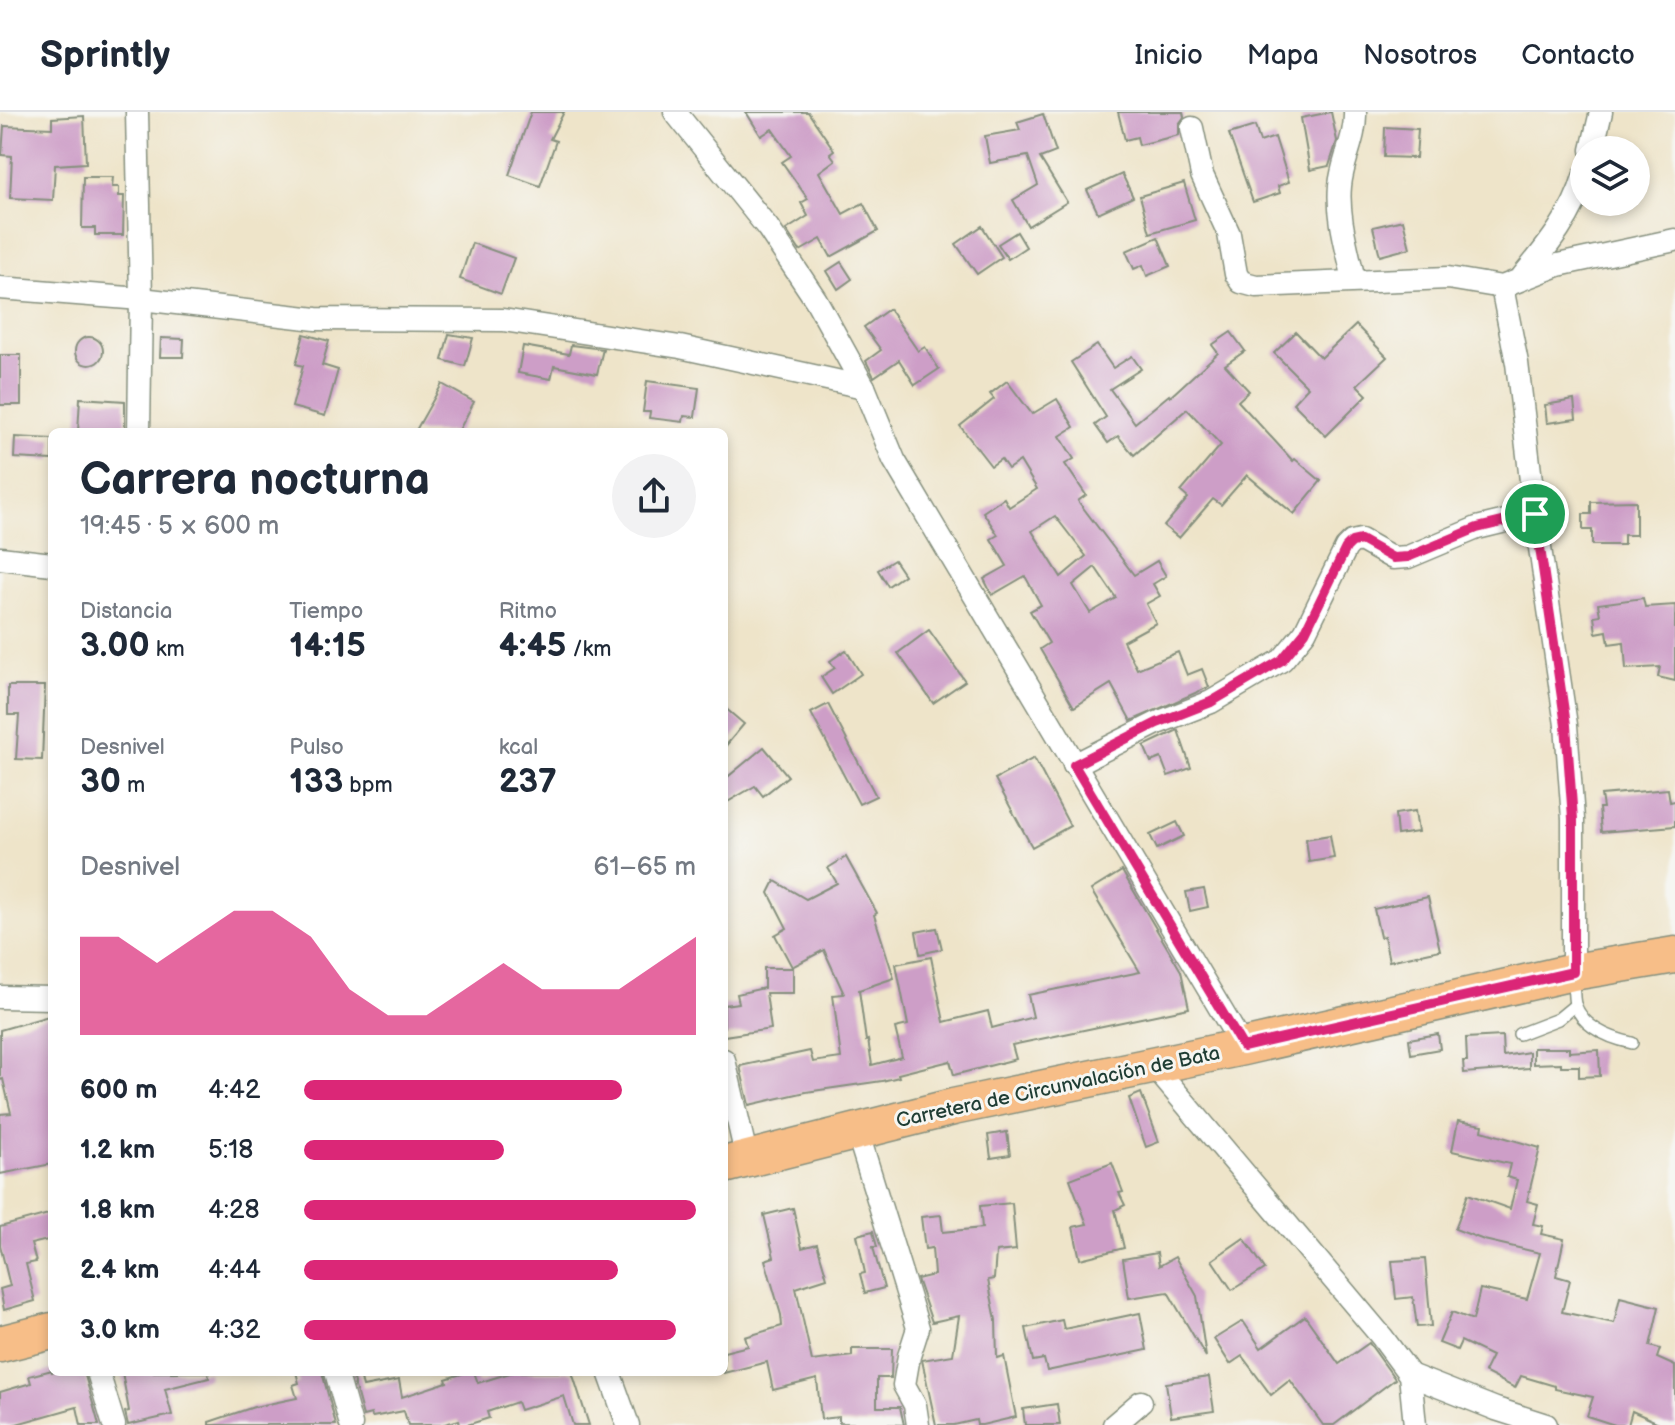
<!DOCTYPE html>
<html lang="es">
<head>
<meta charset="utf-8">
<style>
	:root { --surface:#fff; --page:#f2f2f3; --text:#1f2937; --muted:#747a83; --line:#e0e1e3; --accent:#db2777 }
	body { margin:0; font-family:"Balsamiq Sans",sans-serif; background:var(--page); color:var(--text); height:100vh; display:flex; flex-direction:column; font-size:30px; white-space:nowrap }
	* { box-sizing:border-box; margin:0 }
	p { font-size:26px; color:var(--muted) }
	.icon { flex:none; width:44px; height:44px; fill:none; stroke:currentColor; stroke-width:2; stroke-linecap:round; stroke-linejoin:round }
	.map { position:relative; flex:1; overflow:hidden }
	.panel { position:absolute; left:48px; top:316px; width:680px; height:948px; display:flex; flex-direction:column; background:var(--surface); border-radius:12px; box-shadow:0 4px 12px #0003 }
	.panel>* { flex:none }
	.controls { position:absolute; left:1570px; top:24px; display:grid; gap:16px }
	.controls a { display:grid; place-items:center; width:80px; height:80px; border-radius:50%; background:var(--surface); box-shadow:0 4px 12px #0003; font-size:40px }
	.pin { position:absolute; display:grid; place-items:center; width:68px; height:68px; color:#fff; margin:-34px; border:4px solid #fff; border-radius:50%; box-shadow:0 2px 8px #0007 }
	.round { display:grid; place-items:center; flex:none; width:84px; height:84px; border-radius:42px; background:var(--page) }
	.summary { display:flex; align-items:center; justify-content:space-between; height:136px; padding:0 32px }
	h1 { font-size:44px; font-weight:700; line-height:60px }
	.metrics { display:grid; grid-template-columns:repeat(3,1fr); gap:12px; height:136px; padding:8px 32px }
	.metrics div { display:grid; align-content:center }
	.metrics b { font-size:34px; font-weight:700 }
	.metrics small { font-size:22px; font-weight:400 }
	.metrics p { font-size:22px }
	.chart { height:224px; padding:16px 32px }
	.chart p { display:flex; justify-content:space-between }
	.chart svg { width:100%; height:144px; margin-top:8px; fill:var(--accent); opacity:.7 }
	ul { padding:0 32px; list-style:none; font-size:26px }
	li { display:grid; grid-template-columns:128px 96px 1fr; align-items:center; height:60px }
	li i { height:20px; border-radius:10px; background:var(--accent) }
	header { display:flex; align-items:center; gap:48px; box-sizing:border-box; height:112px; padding:0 40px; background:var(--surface); border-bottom:2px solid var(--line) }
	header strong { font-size:38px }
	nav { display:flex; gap:44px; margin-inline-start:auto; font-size:28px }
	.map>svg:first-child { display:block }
</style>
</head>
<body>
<header>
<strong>Sprintly</strong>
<nav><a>Inicio</a><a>Mapa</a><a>Nosotros</a><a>Contacto</a></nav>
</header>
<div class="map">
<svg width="1675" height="1313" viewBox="0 0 1675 1313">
	<rect width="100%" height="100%" fill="#f6f6f2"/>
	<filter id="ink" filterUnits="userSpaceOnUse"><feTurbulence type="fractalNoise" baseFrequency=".0125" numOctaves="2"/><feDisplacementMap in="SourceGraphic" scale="16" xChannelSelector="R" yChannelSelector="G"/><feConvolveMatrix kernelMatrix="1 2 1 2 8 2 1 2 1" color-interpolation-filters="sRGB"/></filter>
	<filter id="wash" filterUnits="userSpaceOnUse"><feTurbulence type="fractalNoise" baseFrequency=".006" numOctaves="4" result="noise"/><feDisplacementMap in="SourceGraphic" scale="32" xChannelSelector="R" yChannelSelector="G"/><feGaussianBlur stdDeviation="1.8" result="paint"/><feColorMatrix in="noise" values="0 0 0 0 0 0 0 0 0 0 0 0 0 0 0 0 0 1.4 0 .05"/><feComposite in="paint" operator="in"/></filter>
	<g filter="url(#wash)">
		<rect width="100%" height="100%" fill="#eee4c9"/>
		<g id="blocks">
			<g fill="#cd9ec7" fill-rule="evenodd">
				<path d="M 531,0 L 564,0 L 550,27 L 556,29 L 540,74 L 509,63 Z"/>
				<path d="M 746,0 L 808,0 L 834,38 L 830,41 L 835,48 L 819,60 L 843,102 L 863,91 L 878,119 L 831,145 L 821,127 L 800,139 L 786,118 L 808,104 L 801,91 L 808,87 L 782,50 L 791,44 L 772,17 L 761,24 Z"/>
				<path d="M 1118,0 L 1183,0 L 1184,5 L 1179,12 L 1179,23 L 1139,33 L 1137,25 L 1125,28 Z"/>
				<path d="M 1331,0 L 1337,29 L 1329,54 L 1310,58 L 1301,6 Z"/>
				<path d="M 1043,2 L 1056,40 L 1040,46 L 1067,90 L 1028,114 L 1013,88 L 1038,73 L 1028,44 L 990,51 L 985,24 L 1020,18 L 1017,10 Z"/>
				<path d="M 84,4 L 86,51 L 55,53 L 53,88 L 10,86 L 12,44 L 2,43 L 4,14 L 52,16 L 52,6 Z"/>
				<path d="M 1255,14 L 1260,30 L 1275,25 L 1289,70 L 1278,74 L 1280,81 L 1253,90 L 1229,22 Z"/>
				<path d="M 1385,15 L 1418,17 L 1416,46 L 1384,45 Z"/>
				<path d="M 1122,62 L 1133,85 L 1098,101 L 1087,78 Z"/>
				<path d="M 83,65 L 113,65 L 112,75 L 119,75 L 119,84 L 124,84 L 123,123 L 95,123 L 95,116 L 82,116 Z"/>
				<path d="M 1184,71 L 1195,108 L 1150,121 L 1140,84 Z"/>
				<path d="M 1403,108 L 1410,136 L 1380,144 L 1373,115 Z"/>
				<path d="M 982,114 L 1002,145 L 977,162 L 956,132 Z"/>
				<path d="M 1017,120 L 1026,135 L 1008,147 L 998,132 Z"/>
				<path d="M 1158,125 L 1170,154 L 1147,164 L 1143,153 L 1134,157 L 1126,139 Z"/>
				<path d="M 472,131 L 514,146 L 501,182 L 460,167 Z"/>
				<path d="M 841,150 L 852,167 L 838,177 L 827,159 Z"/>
				<path d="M 889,197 L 918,239 L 925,235 L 939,257 L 915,273 L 899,248 L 874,265 L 866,249 L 881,238 L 864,215 Z"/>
				<path d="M 1356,213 L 1387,245 L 1357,273 L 1367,283 L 1326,324 L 1293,291 L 1308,275 L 1274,241 L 1296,220 L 1321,246 Z"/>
				<path d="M 1231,220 L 1245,239 L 1225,253 L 1249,279 L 1238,289 L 1293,349 L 1295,347 L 1321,369 L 1294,402 L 1247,363 L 1221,393 L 1213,387 L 1179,426 L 1164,414 L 1188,386 L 1181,380 L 1221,333 L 1187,297 L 1134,343 L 1118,324 L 1108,331 L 1095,313 L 1106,305 L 1071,250 L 1097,233 L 1113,256 L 1132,244 L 1141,257 L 1110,277 L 1135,311 L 1169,283 L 1170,285 L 1218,241 L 1212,233 Z"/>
				<path d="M 304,222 L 329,229 L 322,253 L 338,258 L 325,304 L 292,295 L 303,254 L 296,252 Z"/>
				<path d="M 449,222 L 473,226 L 465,254 L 442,248 Z"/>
				<circle cx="89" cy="239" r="14"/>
				<path d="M 161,226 L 184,227 L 183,245 L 160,245 Z"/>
				<path d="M 571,233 L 603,237 L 597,262 L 554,254 L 551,267 L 518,261 L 523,234 L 569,242 Z"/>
				<rect x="0" y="243" width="21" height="50"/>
				<path d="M 647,269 L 699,276 L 695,305 L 684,304 L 683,310 L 649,306 L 650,300 L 643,300 Z"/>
				<path d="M 1007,269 L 1032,302 L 1057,287 L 1074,315 L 1060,324 L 1074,347 L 1065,352 L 1086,383 L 1078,389 L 1134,463 L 1157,449 L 1166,464 L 1153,472 L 1160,484 L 1146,492 L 1156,511 L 1123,529 L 1137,557 L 1178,540 L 1187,563 L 1202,557 L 1209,575 L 1131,609 L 1111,572 L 1074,595 L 1040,537 L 1049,531 L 1030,499 L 1041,493 L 1025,464 L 992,483 L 984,467 L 1007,454 L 991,427 L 998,423 L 983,400 L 1004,386 L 1009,395 L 1037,377 L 1020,349 L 1008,357 L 1001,347 L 991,354 L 960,314 L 994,287 L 990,282 ZM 1055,404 L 1086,444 L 1061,465 L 1032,419 ZM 1095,455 L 1116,486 L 1090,501 L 1073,473 Z"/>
				<path d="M 442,272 L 474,290 L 458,320 L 415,320 Z"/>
				<path d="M 80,286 L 125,289 L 125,320 L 78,320 Z"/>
				<path d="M 1574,288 L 1576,307 L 1547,311 L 1545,293 Z"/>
				<path d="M 15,325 L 52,327 L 52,348 L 14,346 Z"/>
				<path d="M 1636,389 L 1636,423 L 1624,423 L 1624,433 L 1592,433 L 1592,418 L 1583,418 L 1583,402 L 1591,402 L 1591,390 Z"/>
				<path d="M 894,448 L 904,463 L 888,474 L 878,458 Z"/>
				<path d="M 1643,486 L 1645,495 L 1675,493 L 1675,569 L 1658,565 L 1660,555 L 1626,557 L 1624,530 L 1609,532 L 1607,519 L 1596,521 L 1594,504 L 1600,503 L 1598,492 Z"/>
				<path d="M 929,518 L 965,569 L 933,591 L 898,541 Z"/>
				<path d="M 846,538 L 861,562 L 832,582 L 821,565 L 835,556 L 830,549 Z"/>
				<path d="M 8,574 L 45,574 L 42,648 L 16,647 L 19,603 L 8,603 Z"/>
				<path d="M 828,592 L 876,684 L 859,692 L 811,601 Z"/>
				<path d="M 724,595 L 744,612 L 724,636 Z"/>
				<path d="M 1178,618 L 1191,656 L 1168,664 L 1161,646 L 1151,650 L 1144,634 Z"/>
				<path d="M 764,635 L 788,664 L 763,684 L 755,674 L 724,692 L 724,668 Z"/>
				<path d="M 1034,646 L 1070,714 L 1032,735 L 995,667 Z"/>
				<path d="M 1668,677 L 1670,690 L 1675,689 L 1675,714 L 1601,720 L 1599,696 L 1603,696 L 1601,683 Z"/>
				<path d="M 1415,699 L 1418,720 L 1397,723 L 1395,702 Z"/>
				<path d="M 1177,710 L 1184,724 L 1157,737 L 1150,723 Z"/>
				<path d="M 1330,723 L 1334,746 L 1309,750 L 1306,727 Z"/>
				<path d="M 846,745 L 877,801 L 874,803 L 894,866 L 859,878 L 866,929 L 868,928 L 872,953 L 902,945 L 895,916 L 908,913 L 896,852 L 931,845 L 944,910 L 988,899 L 992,916 L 1033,905 L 1028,883 L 1140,860 L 1091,778 L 1122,759 L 1181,859 L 1189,896 L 1012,933 L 1016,947 L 954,963 L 950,949 L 898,962 L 899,965 L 882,969 L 806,980 L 749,993 L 740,954 L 810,939 L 813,950 L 841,946 L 833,883 L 844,882 L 824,838 L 792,855 L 775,823 L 787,816 L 769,781 L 775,769 L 806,787 L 837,771 L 828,756 Z"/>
				<path d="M 1204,777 L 1208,795 L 1190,799 L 1186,780 Z"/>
				<path d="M 1428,785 L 1440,838 L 1389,849 L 1384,824 L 1380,825 L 1374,797 Z"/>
				<path d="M 937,816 L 942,837 L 920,842 L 916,820 Z"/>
				<path d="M 764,856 L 793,856 L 793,881 L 766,881 L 771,917 L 724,924 L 724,893 L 739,891 L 737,882 L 764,876 Z"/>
				<path d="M 52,903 L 52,1052 L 0,1062 L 0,1002 L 11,1001 L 3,967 L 0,968 L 0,918 Z"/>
				<path d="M 1438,922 L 1440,937 L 1411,942 L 1409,927 Z"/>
				<path d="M 1502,924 L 1503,944 L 1529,940 L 1529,956 L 1464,961 L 1463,949 L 1467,949 L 1466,926 Z"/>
				<path d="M 1533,936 L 1569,936 L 1569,940 L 1599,938 L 1600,964 L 1579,965 L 1579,954 L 1561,954 L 1561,951 L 1533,952 Z"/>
				<path d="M 1141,981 L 1159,1030 L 1146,1035 L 1129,986 Z"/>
				<path d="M 1458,1009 L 1483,1013 L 1482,1019 L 1540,1036 L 1527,1089 L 1538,1092 L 1533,1112 L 1543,1114 L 1541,1122 L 1564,1127 L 1556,1164 L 1570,1168 L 1562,1200 L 1614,1211 L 1620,1185 L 1659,1195 L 1650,1234 L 1660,1237 L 1657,1246 L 1675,1254 L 1675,1313 L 1663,1313 L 1632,1299 L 1628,1313 L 1615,1313 L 1587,1304 L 1593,1285 L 1555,1277 L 1555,1274 L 1521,1264 L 1515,1276 L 1484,1260 L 1492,1244 L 1461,1229 L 1457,1238 L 1439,1231 L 1452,1200 L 1473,1208 L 1480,1177 L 1527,1187 L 1540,1141 L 1484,1128 L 1455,1117 L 1468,1082 L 1510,1097 L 1517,1068 L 1507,1065 L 1510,1052 L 1452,1039 Z"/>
				<path d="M 1007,1020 L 1010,1043 L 991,1046 L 988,1023 Z"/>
				<path d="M 1112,1051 L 1123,1080 L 1119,1081 L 1125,1093 L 1115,1098 L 1124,1136 L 1080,1147 L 1073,1115 L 1087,1112 L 1070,1067 Z"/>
				<path d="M 1012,1091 L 1016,1138 L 996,1140 L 994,1167 L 988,1168 L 996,1208 L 997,1246 L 1004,1244 L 1016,1305 L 982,1313 L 977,1313 L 976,1308 L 954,1313 L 936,1313 L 922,1248 L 953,1243 L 959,1204 L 932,1210 L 917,1167 L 934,1163 L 932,1136 L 925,1137 L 921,1105 L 941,1103 L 943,1120 L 982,1116 L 980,1094 Z"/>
				<path d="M 793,1096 L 802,1136 L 817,1132 L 827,1166 L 796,1176 L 812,1249 L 852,1244 L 852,1237 L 892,1237 L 891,1266 L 877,1266 L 877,1295 L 900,1295 L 904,1313 L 839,1311 L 839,1305 L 821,1307 L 817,1267 L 773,1278 L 767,1250 L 724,1261 L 724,1240 L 748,1234 L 745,1225 L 782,1214 L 781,1203 L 765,1148 L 774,1145 L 764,1103 Z"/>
				<path d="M 52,1101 L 52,1127 L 31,1132 L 36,1150 L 26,1152 L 35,1189 L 4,1198 L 0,1177 L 10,1174 L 0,1133 L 0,1115 Z"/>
				<path d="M 873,1119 L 877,1135 L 873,1135 L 884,1176 L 865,1181 L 860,1162 L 865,1161 L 857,1123 Z"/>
				<path d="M 1244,1126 L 1265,1157 L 1232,1178 L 1212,1148 Z"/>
				<path d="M 1157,1141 L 1159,1154 L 1175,1145 L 1197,1184 L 1206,1245 L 1168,1180 L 1129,1186 L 1123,1147 Z"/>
				<path d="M 1425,1147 L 1431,1214 L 1417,1215 L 1413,1185 L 1396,1187 L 1392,1149 Z"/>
				<path d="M 1140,1201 L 1147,1238 L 1047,1259 L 1044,1247 L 1033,1249 L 1026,1216 L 1062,1208 L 1064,1217 Z"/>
				<path d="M 1305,1204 L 1339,1252 L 1369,1231 L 1395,1267 L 1334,1313 L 1323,1313 L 1290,1268 L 1271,1283 L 1242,1244 L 1230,1252 L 1214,1227 L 1243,1209 L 1261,1236 Z"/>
				<path d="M 52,1258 L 52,1260 L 84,1260 L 99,1313 L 81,1313 L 77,1295 L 13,1313 L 0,1313 L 0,1280 L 31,1271 L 29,1264 Z"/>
				<path d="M 122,1260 L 208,1260 L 209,1266 L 165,1277 L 172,1303 L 128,1313 L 125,1300 L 129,1299 Z"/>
				<path d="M 296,1260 L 322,1260 L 336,1313 L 209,1313 L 209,1310 L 254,1295 L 297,1286 L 293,1273 L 299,1271 Z"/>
				<path d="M 351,1260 L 359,1260 L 363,1275 L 399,1268 L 402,1285 L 447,1270 L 446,1267 L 467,1260 L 474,1260 L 478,1271 L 513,1260 L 572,1260 L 589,1313 L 573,1313 L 564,1284 L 520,1298 L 517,1290 L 487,1300 L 489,1306 L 467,1313 L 460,1313 L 459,1308 L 441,1313 L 408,1313 L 404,1299 L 372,1305 L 371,1302 L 363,1304 Z"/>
				<path d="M 1209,1265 L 1214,1299 L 1171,1305 L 1166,1271 Z"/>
				<path d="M 1057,1292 L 1060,1313 L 1025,1313 L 1023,1297 Z"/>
			</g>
		</g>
	</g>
	<g filter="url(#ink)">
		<use href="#blocks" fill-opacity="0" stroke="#86907e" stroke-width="2"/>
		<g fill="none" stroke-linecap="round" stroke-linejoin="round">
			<g stroke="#86907e" stroke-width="14">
				<g id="lane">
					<path d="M 1573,865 C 1574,873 1573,884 1575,892 C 1583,916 1610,926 1632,931"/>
					<path d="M 1519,922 L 1558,907 L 1575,893"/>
				</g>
			</g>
			<g stroke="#86907e" stroke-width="25">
				<g id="street">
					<path d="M 137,0 L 141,187 L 139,320"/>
					<path d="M 675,0 L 768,116 L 816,188 L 864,275 L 894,348 L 1243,935"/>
					<path d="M 1192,16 L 1202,63 L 1229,122 L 1236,162 L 1241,170 L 1256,174 L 1448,166 L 1502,175 L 1558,153 L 1675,128"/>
					<path d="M 1592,38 L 1601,0"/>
					<path d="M 1523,164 C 1548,134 1573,103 1584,65"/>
					<path d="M 1354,168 C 1348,139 1337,105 1340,74 C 1342,49 1356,26 1355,0"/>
					<path d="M 1502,175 L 1517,251 L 1535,402 L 1566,613 L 1573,707 L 1573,860"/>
					<path d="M 0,176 L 141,187 L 316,207 L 503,208 L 680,235 L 864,275"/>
					<path d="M 0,446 L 52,452"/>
					<path d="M 1074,653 L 1157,611 L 1211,590 L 1282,548 L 1305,520 L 1346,436 L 1352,430 L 1361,428 L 1393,446 L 1408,445 L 1477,416 L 1535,402"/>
					<path d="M 0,885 L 52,886"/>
					<path d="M 724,948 L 747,1047"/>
					<path d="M 1153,953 L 1382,1225 L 1410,1263 L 1415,1313"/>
					<path d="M 857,1019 L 918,1216 L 909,1244 L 904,1273 L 915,1293 L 918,1313"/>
					<path d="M 98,1260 L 114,1313"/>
					<path d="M 336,1260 L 351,1313"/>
					<path d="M 609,1260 L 628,1313"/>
					<path d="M 1410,1263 L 1496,1297 L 1546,1313"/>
					<path d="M 1114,1313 L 1141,1290"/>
				</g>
			</g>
			<g stroke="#86907e" stroke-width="39">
				<g id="primary">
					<path d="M 724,1053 L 953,995 L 1243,935 L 1573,860 L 1675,843"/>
					<path d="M 0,1232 L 52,1219"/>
				</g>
			</g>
			<use href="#lane" stroke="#fff" stroke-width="11"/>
			<use href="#street" stroke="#fff" stroke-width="22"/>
			<use href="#primary" stroke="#f7be88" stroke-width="36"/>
		</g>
	</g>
	<g fill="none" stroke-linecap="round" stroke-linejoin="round" filter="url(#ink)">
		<g stroke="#fff" stroke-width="16">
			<path id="route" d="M 1535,402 L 1566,613 L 1573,707 L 1573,860 L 1243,935 L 1074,653 L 1157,611 L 1211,590 L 1282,548 L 1305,520 L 1346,436 L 1352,430 L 1361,428 L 1393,446 L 1408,445 L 1477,416 Z"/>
		</g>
		<use href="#route" stroke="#db2777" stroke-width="10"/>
	</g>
	<g text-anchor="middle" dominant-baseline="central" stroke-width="6" stroke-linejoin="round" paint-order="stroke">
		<g font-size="20" fill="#1f3d34" stroke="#f6f6f2">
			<text transform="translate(1058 975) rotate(-12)">Carretera de Circunvalación de Bata</text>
		</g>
	</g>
</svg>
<div class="controls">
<a><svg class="icon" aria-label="layers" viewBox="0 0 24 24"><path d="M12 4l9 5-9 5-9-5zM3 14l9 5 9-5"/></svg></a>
</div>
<div class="pin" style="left:1535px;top:402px;background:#1e9e55"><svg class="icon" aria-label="arrive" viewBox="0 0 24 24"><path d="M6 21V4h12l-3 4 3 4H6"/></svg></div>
<section class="panel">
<div class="summary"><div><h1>Carrera nocturna</h1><p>19:45 · 5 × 600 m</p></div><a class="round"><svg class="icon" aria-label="share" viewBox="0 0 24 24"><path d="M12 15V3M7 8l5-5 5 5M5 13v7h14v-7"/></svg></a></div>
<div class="metrics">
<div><p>Distancia</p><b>3.00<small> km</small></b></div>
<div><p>Tiempo</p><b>14:15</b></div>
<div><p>Ritmo</p><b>4:45<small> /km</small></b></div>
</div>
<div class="metrics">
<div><p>Desnivel</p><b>30<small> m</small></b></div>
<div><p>Pulso</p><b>133<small> bpm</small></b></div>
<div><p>kcal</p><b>237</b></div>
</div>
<div class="chart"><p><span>Desnivel</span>61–65 m</p>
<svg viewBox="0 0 160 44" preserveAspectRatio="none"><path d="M0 44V14L10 14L20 22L30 14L40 6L50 6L60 14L70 30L80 38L90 38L100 30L110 22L120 30L130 30L140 30L150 22L160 14V44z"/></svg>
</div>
<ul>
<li><b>600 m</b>4:42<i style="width:81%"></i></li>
<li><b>1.2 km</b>5:18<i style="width:51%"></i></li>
<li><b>1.8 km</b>4:28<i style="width:100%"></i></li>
<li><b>2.4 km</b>4:44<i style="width:80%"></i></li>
<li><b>3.0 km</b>4:32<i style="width:95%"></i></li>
</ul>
</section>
</div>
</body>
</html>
